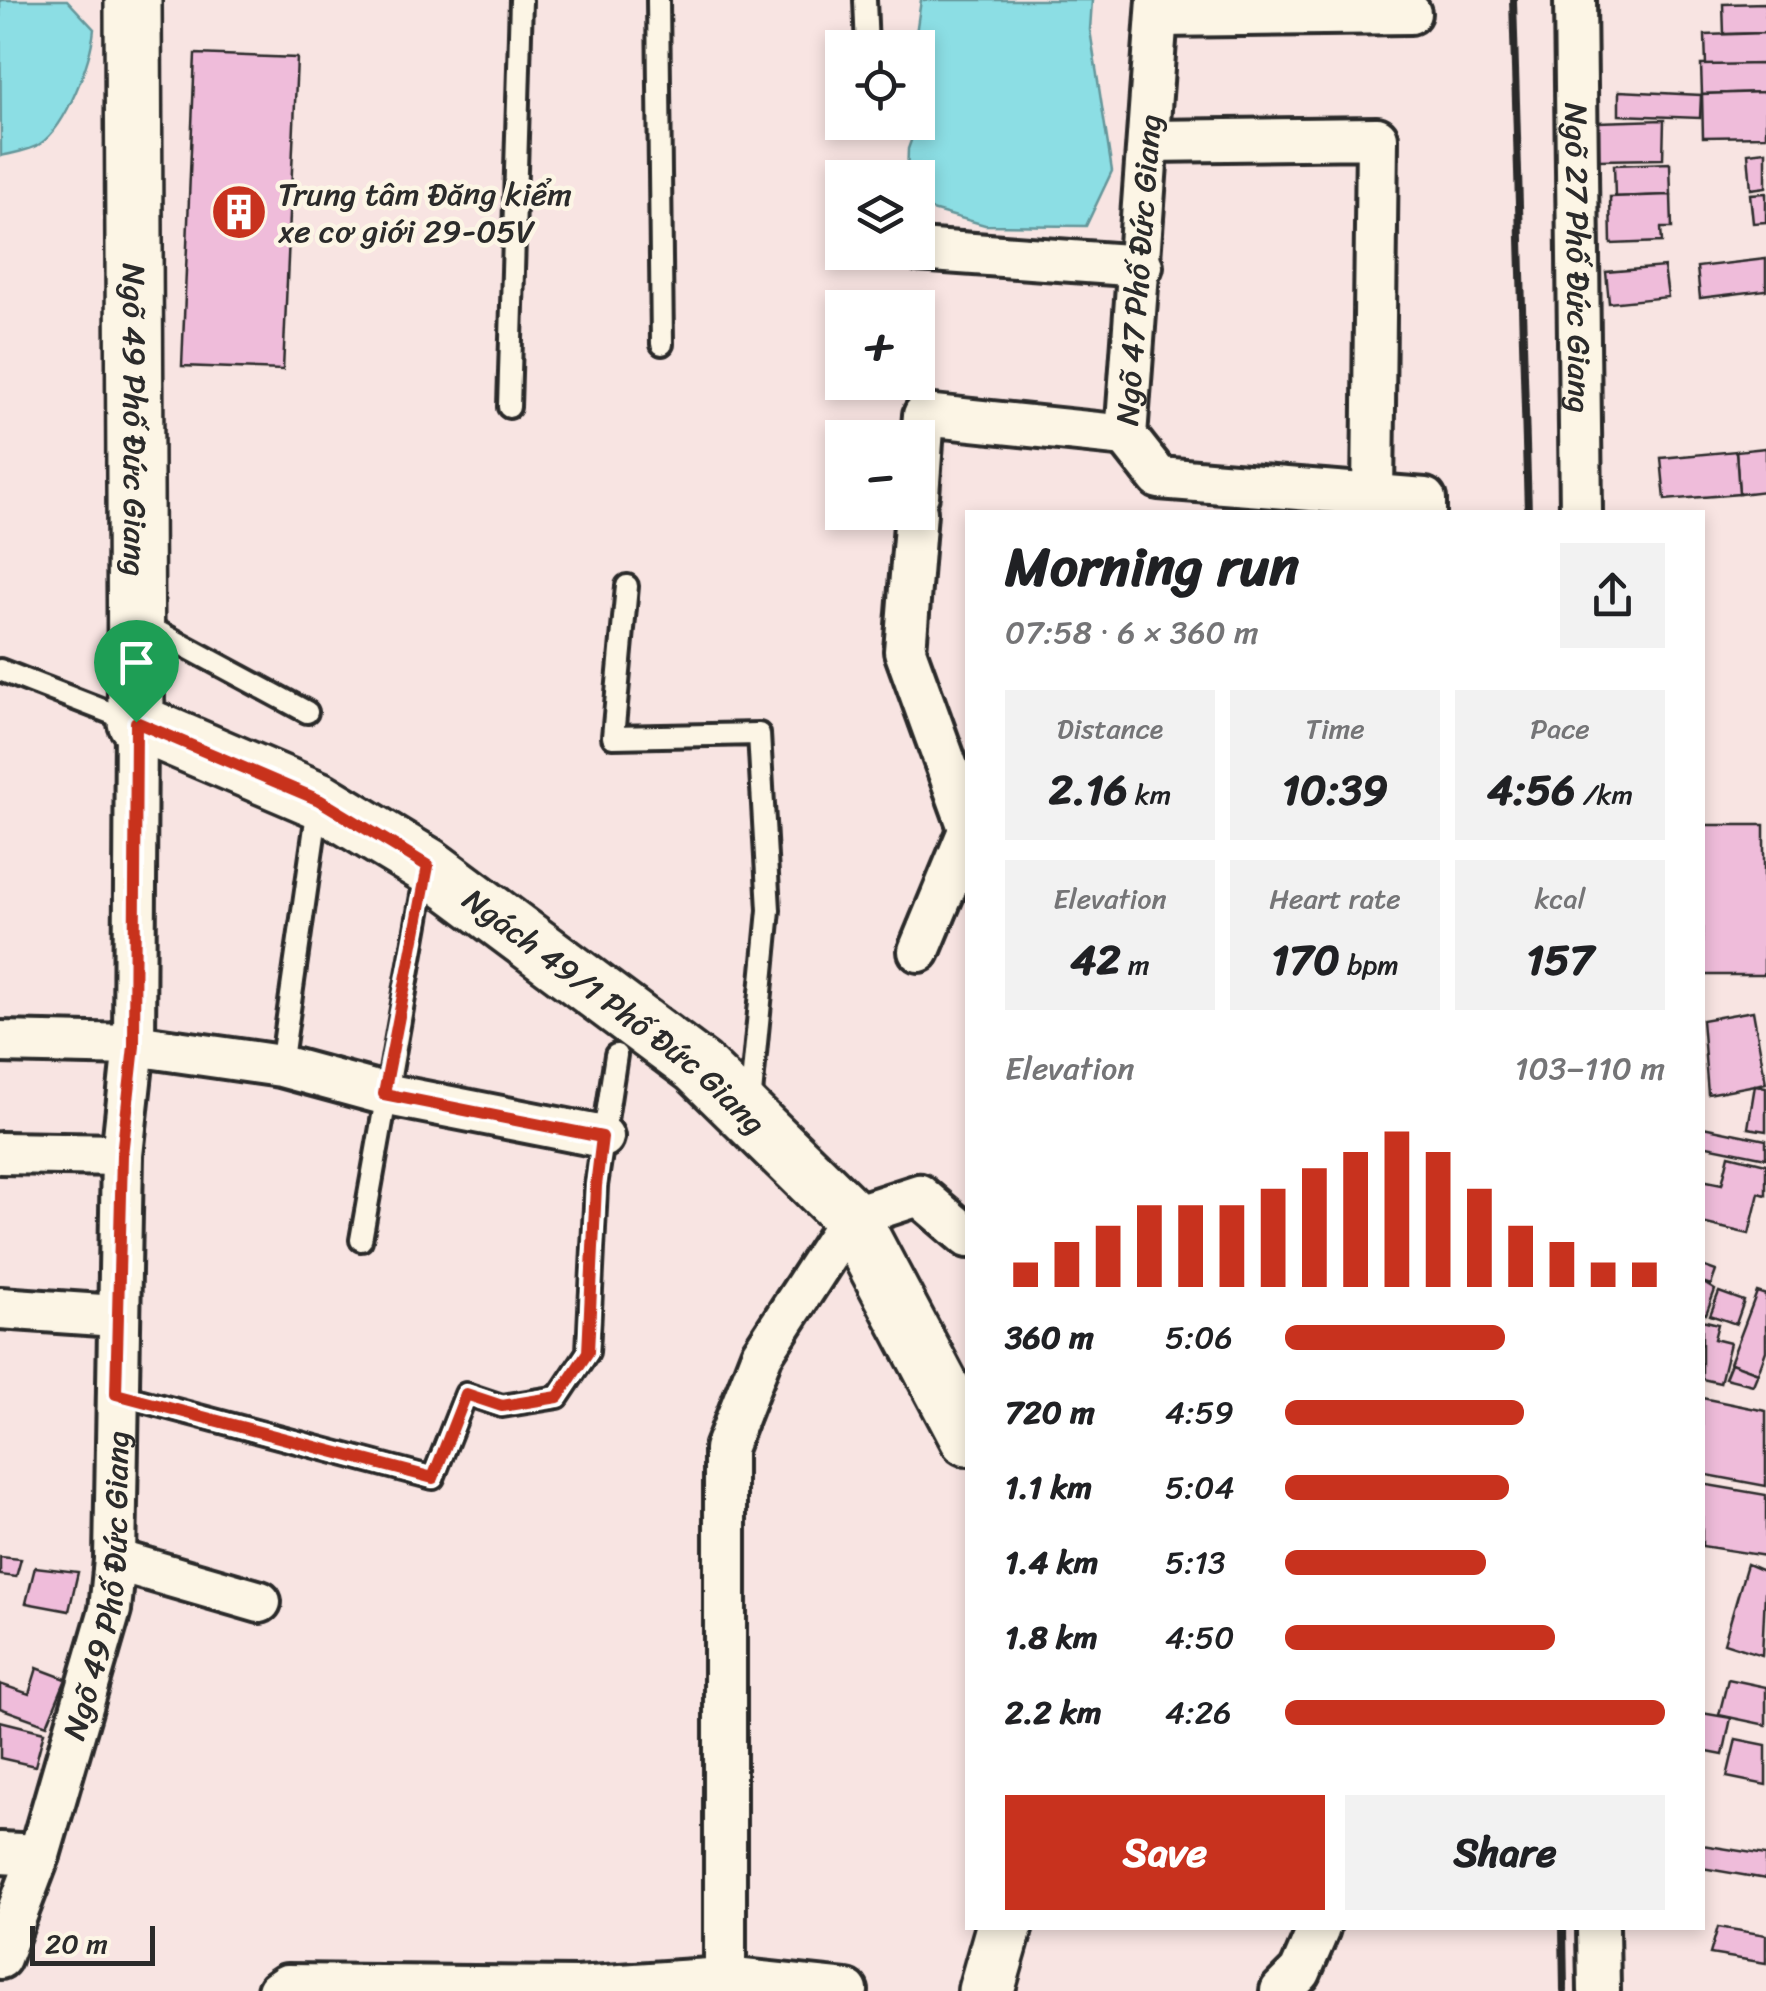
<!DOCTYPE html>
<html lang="en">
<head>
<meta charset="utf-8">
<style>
	:root { --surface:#fff; --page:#f2f2f2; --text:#202124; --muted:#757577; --accent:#c8321e }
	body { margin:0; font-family:Sriracha,sans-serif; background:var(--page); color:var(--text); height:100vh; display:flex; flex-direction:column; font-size:38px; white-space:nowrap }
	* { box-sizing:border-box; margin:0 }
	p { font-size:32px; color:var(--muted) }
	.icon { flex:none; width:55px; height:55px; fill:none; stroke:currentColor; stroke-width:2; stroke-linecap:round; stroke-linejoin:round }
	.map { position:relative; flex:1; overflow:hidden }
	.sheet { position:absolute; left:965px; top:510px; width:740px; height:1420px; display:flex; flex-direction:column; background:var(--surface); border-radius:0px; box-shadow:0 5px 15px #0003 }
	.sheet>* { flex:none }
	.tools { position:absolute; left:825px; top:30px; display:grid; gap:20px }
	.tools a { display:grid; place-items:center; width:110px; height:110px; border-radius:0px; background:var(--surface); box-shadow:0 5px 15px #0003; font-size:50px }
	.scale { position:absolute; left:30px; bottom:25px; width:125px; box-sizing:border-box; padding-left:10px; border:5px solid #2b2b2b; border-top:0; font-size:28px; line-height:35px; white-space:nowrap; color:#2b2b2b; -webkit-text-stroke:8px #fcf5e5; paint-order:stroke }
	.pin { position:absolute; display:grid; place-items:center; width:85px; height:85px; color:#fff; margin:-102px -42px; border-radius:50% 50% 50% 0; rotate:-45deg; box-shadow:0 0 10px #0007 }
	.pin .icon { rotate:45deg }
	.round { display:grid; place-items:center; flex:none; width:105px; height:105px; border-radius:0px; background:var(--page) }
	.head { display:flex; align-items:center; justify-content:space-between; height:170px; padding:0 40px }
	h1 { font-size:55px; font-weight:700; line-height:75px }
	.figures { display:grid; grid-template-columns:repeat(3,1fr); gap:15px; height:170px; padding:10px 40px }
	.figures div { display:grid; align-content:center; border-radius:0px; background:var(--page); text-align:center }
	.figures b { font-size:42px; font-weight:700 }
	.figures small { font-size:28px; font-weight:400 }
	.figures p { font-size:28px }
	.chart { height:280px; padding:20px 40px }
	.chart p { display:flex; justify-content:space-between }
	.chart svg { width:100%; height:180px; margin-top:10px; stroke:var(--accent); stroke-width:6 }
	.action { display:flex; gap:20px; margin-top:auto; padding:20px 40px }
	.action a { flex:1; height:115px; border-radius:0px; background:var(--accent); color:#fff; font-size:40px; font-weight:700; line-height:115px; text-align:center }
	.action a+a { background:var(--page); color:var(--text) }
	ul { padding:0 40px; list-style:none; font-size:32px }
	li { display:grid; grid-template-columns:160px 120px 1fr; align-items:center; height:75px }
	li i { height:25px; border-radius:12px; background:var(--accent) }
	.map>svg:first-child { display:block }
</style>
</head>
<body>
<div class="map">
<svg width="1766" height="1991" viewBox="0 0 1766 1991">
	<rect width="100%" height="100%" fill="#f8e4e2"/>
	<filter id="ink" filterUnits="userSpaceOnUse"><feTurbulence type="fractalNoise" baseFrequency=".01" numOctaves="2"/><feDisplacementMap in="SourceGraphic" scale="20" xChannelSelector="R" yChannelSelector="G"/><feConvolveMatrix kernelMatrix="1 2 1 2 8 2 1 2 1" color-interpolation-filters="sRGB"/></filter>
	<g filter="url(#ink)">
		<g fill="#8cdee4" stroke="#65969a" stroke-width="2.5">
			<path d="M 0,0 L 67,0 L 94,29 C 91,60 67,126 40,144 C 30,151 12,153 1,156 Z"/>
			<path d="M 921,0 L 1092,0 L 1090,30 L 1112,171 L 1086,226 L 985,225 L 918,206 L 918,178 L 907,177 L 908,149 L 927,96 L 914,47 Z"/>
		</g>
		<g fill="#efbcda" stroke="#2b2b2b" stroke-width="2.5">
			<path d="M 1766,3 L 1766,33 L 1724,34 L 1723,4 Z"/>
			<path d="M 1766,33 L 1766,64 L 1706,66 L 1705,35 Z"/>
			<path d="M 195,54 L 297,58 L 283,370 L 182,366 Z"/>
			<path d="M 1766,64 L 1766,92 L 1702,94 L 1701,65 Z"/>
			<path d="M 1619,91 L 1701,95 L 1700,118 L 1619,115 Z"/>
			<path d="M 1766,92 L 1766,136 L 1703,137 L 1702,94 Z"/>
			<path d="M 1664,120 L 1663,159 L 1597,160 L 1597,122 Z"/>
			<path d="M 1766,151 L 1766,187 L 1751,189 L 1748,153 Z"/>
			<path d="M 1670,163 L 1671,195 L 1615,197 L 1614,165 Z"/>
			<path d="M 1766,193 L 1766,222 L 1753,223 L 1750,194 Z"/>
			<path d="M 1671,195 L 1672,228 L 1661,228 L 1662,242 L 1611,244 L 1610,197 Z"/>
			<path d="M 1766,259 L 1766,290 L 1700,298 L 1697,267 Z"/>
			<path d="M 1664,267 L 1668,297 L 1609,303 L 1606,272 Z"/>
			<path d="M 1766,448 L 1766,491 L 1739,494 L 1736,451 Z"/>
			<path d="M 1736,451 L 1739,494 L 1665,500 L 1661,458 Z"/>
			<rect x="1702" y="825" width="62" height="150"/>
			<path d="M 1753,1011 L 1766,1083 L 1708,1094 L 1702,1020 Z"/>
			<path d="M 1755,1085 L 1766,1087 L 1766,1131 L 1748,1128 Z"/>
			<path d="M 1703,1127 L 1766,1140 L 1766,1158 L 1702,1145 Z"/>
			<path d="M 1729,1155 L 1766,1164 L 1766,1195 L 1759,1193 L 1749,1234 L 1702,1223 L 1702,1180 L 1722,1184 Z"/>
			<path d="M 1702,1266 L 1716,1271 L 1711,1285 L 1702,1282 Z"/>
			<path d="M 1702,1282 L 1715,1290 L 1706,1314 L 1702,1312 Z"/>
			<path d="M 1719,1292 L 1744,1301 L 1736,1324 L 1710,1315 Z"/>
			<path d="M 1757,1292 L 1766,1295 L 1766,1351 L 1758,1373 L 1730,1363 Z"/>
			<path d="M 1702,1320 L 1718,1324 L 1714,1339 L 1730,1343 L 1720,1383 L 1702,1379 Z"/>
			<path d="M 1731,1363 L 1758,1373 L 1753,1385 L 1725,1378 Z"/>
			<path d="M 1702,1398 L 1766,1411 L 1766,1486 L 1702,1474 Z"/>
			<path d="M 1702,1484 L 1766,1495 L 1766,1556 L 1702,1546 Z"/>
			<path d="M 0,1557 L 21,1559 L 16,1577 L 0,1575 Z"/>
			<path d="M 1747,1564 L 1766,1572 L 1762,1655 L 1724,1643 Z"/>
			<path d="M 35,1567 L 78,1572 L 69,1611 L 26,1603 Z"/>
			<path d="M 37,1668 L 66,1679 L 47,1725 L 0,1708 L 0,1684 L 29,1694 Z"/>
			<path d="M 1728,1679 L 1766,1687 L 1766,1725 L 1719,1715 Z"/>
			<path d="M 1702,1713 L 1731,1718 L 1723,1755 L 1702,1751 Z"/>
			<path d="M 0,1721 L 44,1732 L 35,1766 L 0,1758 Z"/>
			<path d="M 1736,1739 L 1766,1745 L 1766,1785 L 1727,1777 Z"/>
			<path d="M 1702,1845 L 1766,1855 L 1766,1879 L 1702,1868 Z"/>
			<path d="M 1718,1927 L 1766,1935 L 1766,1963 L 1710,1954 Z"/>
		</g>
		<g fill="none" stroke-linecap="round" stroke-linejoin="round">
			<g stroke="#2b2b2b" stroke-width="28">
				<g id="lane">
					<path d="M 658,0 L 662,344"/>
					<path d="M 865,0 L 867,48"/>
					<path d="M 509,407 L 521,0"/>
					<path d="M 627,586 L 613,737 L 759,734 L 769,910 L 750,1105"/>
					<path d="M 140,622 L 307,712"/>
					<path d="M 0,670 L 134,722"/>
					<path d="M 281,1066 L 318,806"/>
					<path d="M 361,1240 L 426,873"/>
					<path d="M 116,1394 L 433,1478 L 466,1394 L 502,1406 L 558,1397 L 588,1352 L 596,1186 L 616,1055"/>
				</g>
			</g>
			<g stroke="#2b2b2b" stroke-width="48">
				<g id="street">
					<path id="s1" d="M 1575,0 L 1581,512"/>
					<path d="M 1159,16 L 1410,13"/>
					<path d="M 1151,141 L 1377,138 L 1373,495"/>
					<path d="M 918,250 L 1142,266"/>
					<path d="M 1126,436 L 1159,478 L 1425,499 L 1425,512"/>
					<path id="s2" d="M 918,495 L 924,415 L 1126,436 L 1158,0"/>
					<path d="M 916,512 L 905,651 L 968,825"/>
					<path d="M 919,951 L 968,833"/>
					<path d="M 0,1042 L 134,1045 L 281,1066 L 384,1094 L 603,1137"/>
					<path d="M 0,1153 L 122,1155"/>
					<path d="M 0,1308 L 116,1316"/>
					<path d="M 115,1560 L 260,1602"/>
					<path d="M 0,1853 L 39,1855"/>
					<path d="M 1598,1928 L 1599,1991"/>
					<path id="s3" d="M 0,1958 L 39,1855 L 110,1610 L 115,1560 L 122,1155 L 134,1045 L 136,722"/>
					<path d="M 725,1978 L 725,1449 L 762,1354 L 851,1217 L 919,1195 L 968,1237"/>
					<path d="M 278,1991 L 287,1985 L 576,1988 L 725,1978 L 847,1991"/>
					<path d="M 1281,1991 L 1300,1972 L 1319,1928"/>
				</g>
			</g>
			<g stroke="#2b2b2b" stroke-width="62">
				<g id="secondary">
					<path id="s4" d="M 133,0 L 136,722 L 319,800 L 428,866 L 698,1067 L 851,1217 L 968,1438"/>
					<path d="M 986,1991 L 1004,1928"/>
				</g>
			</g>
			<use href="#lane" stroke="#fcf5e5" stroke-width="20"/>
			<use href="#street" stroke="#fcf5e5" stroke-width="40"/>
			<use href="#secondary" stroke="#fcf5e5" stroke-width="55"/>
			<g stroke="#2b2b2b" stroke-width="8">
				<path d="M 1513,0 L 1528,512"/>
				<path d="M 1563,1928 L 1564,1991"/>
			</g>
		</g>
	</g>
	<g fill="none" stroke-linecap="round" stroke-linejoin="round" filter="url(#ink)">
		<g stroke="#fff" stroke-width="20">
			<path id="route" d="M 136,722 L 319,800 L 428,866 L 384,1094 L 602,1137 L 596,1186 L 588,1352 L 558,1397 L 502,1406 L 466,1394 L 433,1478 L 116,1394 L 122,1155 L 134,1046 Z"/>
		</g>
		<use href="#route" stroke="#c8321e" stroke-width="12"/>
	</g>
	<defs>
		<g id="building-disc" transform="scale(2.875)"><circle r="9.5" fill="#c8321e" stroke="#fcf5e5"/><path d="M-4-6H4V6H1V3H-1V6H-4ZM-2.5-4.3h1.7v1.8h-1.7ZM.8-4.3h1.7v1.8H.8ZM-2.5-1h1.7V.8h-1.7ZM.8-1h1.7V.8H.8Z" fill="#fff"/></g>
	</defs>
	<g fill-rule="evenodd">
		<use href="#building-disc" x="239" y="212"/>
	</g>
	<g text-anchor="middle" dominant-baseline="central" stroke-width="9" stroke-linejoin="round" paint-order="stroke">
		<g font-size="32" fill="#2b2b2b" stroke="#fcf5e5" text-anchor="start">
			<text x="278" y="194">Trung tâm Đăng kiểm<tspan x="278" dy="37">xe cơ giới 29-05V</tspan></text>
		</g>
		<g font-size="32" fill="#2b2b2b" stroke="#fcf5e5">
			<text stroke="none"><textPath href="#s1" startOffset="258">Ngõ 27 Phố Đức Giang</textPath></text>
			<text stroke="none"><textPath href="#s2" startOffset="450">Ngõ 47 Phố Đức Giang</textPath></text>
			<text stroke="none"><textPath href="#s4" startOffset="420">Ngõ 49 Phố Đức Giang</textPath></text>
			<text stroke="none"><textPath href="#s4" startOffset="1285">Ngách 49/1 Phố Đức Giang</textPath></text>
			<text stroke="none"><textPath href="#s3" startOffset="388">Ngõ 49 Phố Đức Giang</textPath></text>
		</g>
	</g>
</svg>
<div class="tools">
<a><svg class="icon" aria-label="locate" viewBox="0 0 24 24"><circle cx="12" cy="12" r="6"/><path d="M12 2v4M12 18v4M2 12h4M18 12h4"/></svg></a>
<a><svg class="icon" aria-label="layers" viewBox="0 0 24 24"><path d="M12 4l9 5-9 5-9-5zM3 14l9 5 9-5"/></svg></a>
<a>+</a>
<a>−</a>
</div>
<div class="scale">20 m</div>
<div class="pin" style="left:136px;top:722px;background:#1e9e55"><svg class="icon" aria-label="arrive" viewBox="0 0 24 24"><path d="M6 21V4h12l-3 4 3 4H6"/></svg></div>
<section class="sheet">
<div class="head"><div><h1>Morning run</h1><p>07:58 · 6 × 360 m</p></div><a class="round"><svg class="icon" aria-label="share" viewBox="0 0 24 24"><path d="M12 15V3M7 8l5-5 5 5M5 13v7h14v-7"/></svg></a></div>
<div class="figures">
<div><p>Distance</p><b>2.16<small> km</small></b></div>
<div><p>Time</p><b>10:39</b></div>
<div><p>Pace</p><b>4:56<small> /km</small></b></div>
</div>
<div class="figures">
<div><p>Elevation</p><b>42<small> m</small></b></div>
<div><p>Heart rate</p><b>170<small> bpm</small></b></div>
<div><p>kcal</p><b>157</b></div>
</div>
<div class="chart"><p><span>Elevation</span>103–110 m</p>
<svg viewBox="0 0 160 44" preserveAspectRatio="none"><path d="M5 44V38M15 44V33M25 44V29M35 44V24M45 44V24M55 44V24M65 44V20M75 44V15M85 44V11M95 44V6M105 44V11M115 44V20M125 44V29M135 44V33M145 44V38M155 44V38"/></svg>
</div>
<ul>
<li><b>360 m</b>5:06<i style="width:58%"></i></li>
<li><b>720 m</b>4:59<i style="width:63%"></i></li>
<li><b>1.1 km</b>5:04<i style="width:59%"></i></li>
<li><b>1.4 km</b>5:13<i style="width:53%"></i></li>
<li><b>1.8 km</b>4:50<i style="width:71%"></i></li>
<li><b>2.2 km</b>4:26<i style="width:100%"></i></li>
</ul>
<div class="action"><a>Save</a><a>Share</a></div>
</section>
</div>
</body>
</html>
